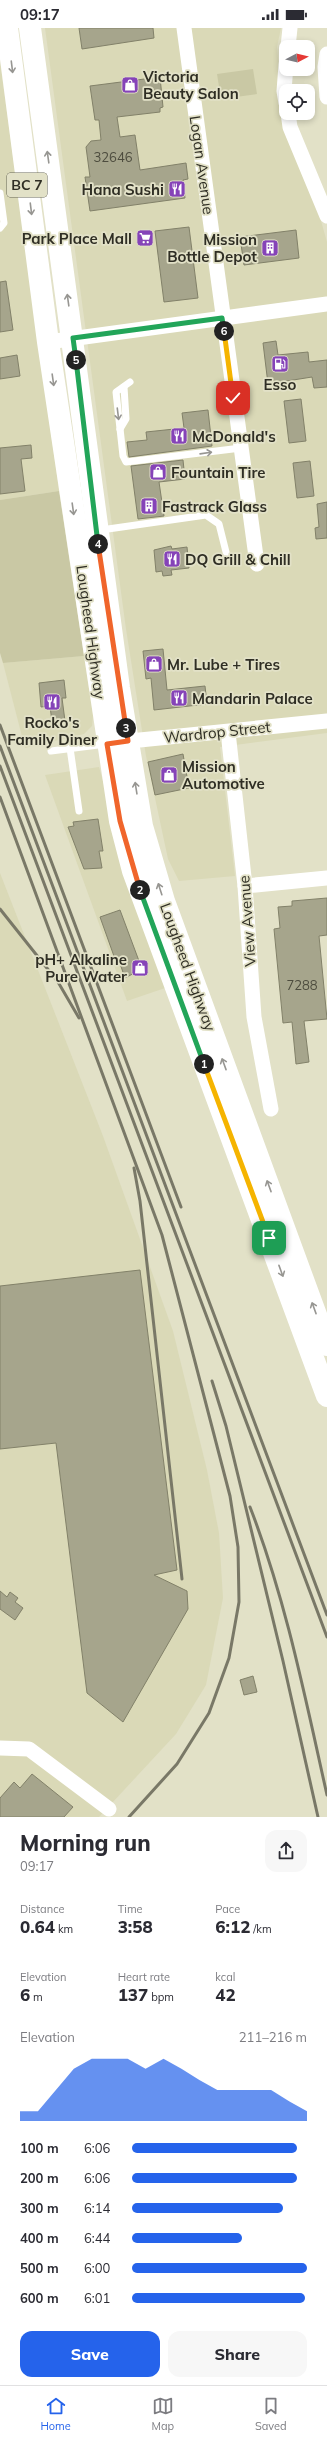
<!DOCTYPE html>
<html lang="en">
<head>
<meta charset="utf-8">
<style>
	:root { --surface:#fff; --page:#f7f7f7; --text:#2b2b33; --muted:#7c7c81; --line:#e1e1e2; --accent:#2563eb }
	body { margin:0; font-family:Mulish,sans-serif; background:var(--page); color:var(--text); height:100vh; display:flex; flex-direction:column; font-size:15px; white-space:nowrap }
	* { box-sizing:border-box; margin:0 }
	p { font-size:13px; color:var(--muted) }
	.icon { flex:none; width:22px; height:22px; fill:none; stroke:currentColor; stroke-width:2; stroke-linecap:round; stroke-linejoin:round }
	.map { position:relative; height:1789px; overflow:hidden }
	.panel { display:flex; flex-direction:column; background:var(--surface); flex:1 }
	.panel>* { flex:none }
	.needle { width:26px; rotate:83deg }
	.tools { position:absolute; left:279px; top:12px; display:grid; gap:8px }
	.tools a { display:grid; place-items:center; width:36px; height:36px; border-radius:8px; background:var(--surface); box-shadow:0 2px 6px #0003; font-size:20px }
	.pin { position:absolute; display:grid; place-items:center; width:34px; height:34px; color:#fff; margin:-17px; border-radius:8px; box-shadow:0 2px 6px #0006 }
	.km { position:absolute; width:20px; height:20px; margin:-10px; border-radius:50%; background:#222; color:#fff; font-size:11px; line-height:20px; text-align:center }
	.round { display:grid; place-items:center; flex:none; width:42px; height:42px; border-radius:12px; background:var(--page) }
	.head { display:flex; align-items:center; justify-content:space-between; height:68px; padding:0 20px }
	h1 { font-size:22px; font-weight:800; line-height:30px }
	.stats { display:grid; grid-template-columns:repeat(3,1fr); gap:6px; height:68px; padding:4px 20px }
	.stats div { display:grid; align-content:center }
	.stats b { font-size:17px; font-weight:800 }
	.stats small { font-size:11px; font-weight:400 }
	.stats p { font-size:11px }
	.chart { height:112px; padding:8px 20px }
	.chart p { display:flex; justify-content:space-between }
	.chart svg { width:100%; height:72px; margin-top:4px; fill:var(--accent); opacity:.7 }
	.cta { display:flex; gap:8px; margin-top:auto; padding:8px 20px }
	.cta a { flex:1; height:46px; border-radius:12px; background:var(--accent); color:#fff; font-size:16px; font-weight:800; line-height:46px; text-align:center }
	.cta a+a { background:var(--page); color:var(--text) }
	ul { padding:0 20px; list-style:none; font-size:13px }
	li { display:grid; grid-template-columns:64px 48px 1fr; align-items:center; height:30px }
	li i { height:10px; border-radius:5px; background:var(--accent) }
	.status { display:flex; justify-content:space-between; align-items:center; height:28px; padding:0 20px; background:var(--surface); direction:ltr }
	.status svg { height:11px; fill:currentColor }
	.tab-bar { display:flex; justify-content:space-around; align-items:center; height:56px; border-top:1px solid var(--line); background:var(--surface); font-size:11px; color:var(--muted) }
	.tab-bar a { display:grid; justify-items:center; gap:2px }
	.tab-bar .selected { color:var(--accent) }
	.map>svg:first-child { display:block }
</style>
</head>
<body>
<div class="status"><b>09:17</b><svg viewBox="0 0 49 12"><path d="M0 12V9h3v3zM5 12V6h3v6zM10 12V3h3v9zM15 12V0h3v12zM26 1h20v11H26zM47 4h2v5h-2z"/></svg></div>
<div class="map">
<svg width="327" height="1789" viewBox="0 0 327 1789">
	<rect width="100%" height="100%" fill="#e2e1c7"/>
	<g fill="#dad9b7">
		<path d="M 45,0 L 281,0 L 277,19 L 284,94 L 312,161 L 327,214 L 327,705 L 220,719 L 235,848 L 179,853 L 168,831 L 146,728 L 126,601 Z"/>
		<path d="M 0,34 L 59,463 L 0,472 Z"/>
		<path d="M 84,628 L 93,688 L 92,698 L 84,706 L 25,720 L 3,635 Z"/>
		<path d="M 99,739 L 128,841 L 171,958 L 127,973 L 45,747 Z"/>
		<path d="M 0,845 L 103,1108 L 173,1303 L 207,1442 L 219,1505 L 223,1570 L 206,1657 L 176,1706 L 99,1789 L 0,1789 Z"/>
	</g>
	<g fill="#c9c8a4">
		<path d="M 253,41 L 257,66 L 221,71 L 217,46 Z"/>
		<path d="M 59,463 L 84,628 L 3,635 L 0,625 L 0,472 Z"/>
	</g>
	<g fill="#a6a58c" stroke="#828169">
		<path d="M 79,0 L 153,0 L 154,10 L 82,21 Z"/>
		<path d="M 160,49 L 163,79 L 160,80 L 160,84 L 117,89 L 120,109 L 135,107 L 140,142 L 186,135 L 188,151 L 183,152 L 185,170 L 90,183 L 85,149 L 90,149 L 86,119 L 91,113 L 101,112 L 99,92 L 95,92 L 90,58 Z"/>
		<path d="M 189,199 L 198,270 L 164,274 L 155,203 Z"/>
		<path d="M 296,202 L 299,230 L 244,237 L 240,209 Z"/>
		<path d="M 6,253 L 13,302 L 0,304 L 0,254 Z"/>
		<path d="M 276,313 L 278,327 L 308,324 L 309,334 L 327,332 L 327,359 L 314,360 L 312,349 L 268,356 L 263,315 Z"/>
		<path d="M 17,327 L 20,348 L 0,351 L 0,330 Z"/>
		<path d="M 301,371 L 306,413 L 289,415 L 284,373 Z"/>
		<path d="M 208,382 L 212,418 L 129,429 L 127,414 L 147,412 L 146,404 L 184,400 L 182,385 Z"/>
		<path d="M 31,417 L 32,430 L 21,431 L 25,463 L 0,466 L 0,420 Z"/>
		<path d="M 183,432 L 185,451 L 159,454 L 164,488 L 138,491 L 131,438 Z"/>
		<path d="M 310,433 L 314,468 L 297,470 L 293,435 Z"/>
		<path d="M 327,474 L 327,510 L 316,511 L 315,500 L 319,499 L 317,476 Z"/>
		<path d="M 171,518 L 172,521 L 187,519 L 189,540 L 171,542 L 172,547 L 163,548 L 162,543 L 156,544 L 154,522 Z"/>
		<path d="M 163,621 L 167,662 L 205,658 L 207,676 L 154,682 L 151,650 L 146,651 L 143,623 Z"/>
		<path d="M 64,652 L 66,670 L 62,670 L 65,693 L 52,694 L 50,678 L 41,679 L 39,655 Z"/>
		<path d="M 183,726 L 189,760 L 155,767 L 148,734 Z"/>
		<path d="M 98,791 L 103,823 L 99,823 L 102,840 L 84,841 L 68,799 L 74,798 L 73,794 Z"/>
		<path d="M 327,870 L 327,907 L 319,908 L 327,991 L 304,993 L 309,1034 L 296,1036 L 292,994 L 283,995 L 274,901 L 280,900 L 278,879 L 292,878 L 292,873 Z"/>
		<path d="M 120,882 L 142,941 L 125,950 L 118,930 L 115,931 L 100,889 Z"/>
		<path d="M 140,1242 L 177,1542 L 154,1547 L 187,1563 L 188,1581 L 123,1694 L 87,1665 L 56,1415 L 0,1421 L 0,1258 Z"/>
		<path d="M 0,1563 L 7,1569 L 10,1564 L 18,1570 L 15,1574 L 23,1580 L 15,1592 L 0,1581 Z"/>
		<path d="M 253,1648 L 257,1664 L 244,1667 L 240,1652 Z"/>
		<path d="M 32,1746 L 73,1779 L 64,1789 L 0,1789 L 0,1770 L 14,1754 L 20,1760 Z"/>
	</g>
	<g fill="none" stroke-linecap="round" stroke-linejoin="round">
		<g stroke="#fff" stroke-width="7">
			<path d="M 0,165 L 4,195 L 0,200"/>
			<path d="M 130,354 L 116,364 L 123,428 L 126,434 L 241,420"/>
			<path d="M 120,401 L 126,391 L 124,359"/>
			<path d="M 101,502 L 206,487 L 219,496 L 227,528"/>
			<path d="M 70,720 L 79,783"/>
			<path d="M 51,723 L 106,716"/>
		</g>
		<g stroke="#fff" stroke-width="15">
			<path d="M 184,0 L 257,536"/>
			<path d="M 288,19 L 290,0"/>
			<path d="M 327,26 L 325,39 L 327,69"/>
			<path d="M 286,37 L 284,63 L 286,75"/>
			<path d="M 288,85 L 290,99 L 327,188"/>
			<path d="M 48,314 L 327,276"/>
			<path d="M 228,704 L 245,858 L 254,989 L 271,1081"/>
			<path d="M 120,714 L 327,693"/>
			<path d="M 245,858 L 327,850"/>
			<path d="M 0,1720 L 29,1721 L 109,1781"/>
		</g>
		<g stroke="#fff" stroke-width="22">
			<path d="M 7,0 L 48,314 L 120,793 L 133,843 L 327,1368"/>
			<path d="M 30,0 L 119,660 L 142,798 L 164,873 L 327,1317"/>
		</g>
		<g stroke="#797867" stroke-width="3">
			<path d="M 0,697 L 181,1179"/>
			<path d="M 0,718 L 327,1587"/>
			<path d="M 0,738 L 327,1609"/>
			<path d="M 0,769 L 162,1207 L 230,1468 L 238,1519 L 239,1574 L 229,1630 L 209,1685 L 177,1736 L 129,1789"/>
			<path d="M 0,881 L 58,954 L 79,990"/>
			<path d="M 134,1140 L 140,1173 L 182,1551"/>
			<path d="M 212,1353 L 226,1398 L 283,1633 L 318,1789"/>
			<path d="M 250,1479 C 286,1572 305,1669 327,1767"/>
		</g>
	</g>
	<defs><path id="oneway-shaft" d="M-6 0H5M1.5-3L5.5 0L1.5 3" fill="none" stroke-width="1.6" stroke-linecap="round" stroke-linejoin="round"/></defs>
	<g stroke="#979692">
		<use href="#oneway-shaft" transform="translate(12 39) rotate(83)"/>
		<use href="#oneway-shaft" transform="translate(48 129) rotate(-98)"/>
		<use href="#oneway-shaft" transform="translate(31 181) rotate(83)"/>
		<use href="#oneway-shaft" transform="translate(68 272) rotate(-98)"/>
		<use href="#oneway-shaft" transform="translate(53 352) rotate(82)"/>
		<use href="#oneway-shaft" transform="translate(118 386) rotate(83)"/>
		<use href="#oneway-shaft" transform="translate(206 425) rotate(-8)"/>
		<use href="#oneway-shaft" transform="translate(73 481) rotate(82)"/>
		<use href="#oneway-shaft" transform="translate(136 760) rotate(-99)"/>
		<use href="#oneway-shaft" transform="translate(160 861) rotate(-108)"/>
		<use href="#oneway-shaft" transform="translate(224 1036) rotate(-110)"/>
		<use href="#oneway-shaft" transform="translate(269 1158) rotate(-110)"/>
		<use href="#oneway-shaft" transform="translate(281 1243) rotate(70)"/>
		<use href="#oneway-shaft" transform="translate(314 1280) rotate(-110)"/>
	</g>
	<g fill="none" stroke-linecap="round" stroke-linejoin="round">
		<g stroke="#fff" stroke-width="8">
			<path id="split-1" d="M 204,1036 L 269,1210"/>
		</g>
		<g stroke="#fff" stroke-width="8">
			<path id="split-2" d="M 140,862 L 204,1036"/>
		</g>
		<g stroke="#fff" stroke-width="8">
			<path id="split-3" d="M 126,700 L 128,713 L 107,716 L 120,793 L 140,862"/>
		</g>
		<g stroke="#fff" stroke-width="8">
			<path id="split-4" d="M 98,516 L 126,700"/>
		</g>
		<g stroke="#fff" stroke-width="8">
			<path id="split-5" d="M 76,332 L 98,516"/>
		</g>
		<g stroke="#fff" stroke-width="8">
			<path id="split-6" d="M 76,332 L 73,310 L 222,290 L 224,303"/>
		</g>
		<g stroke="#fff" stroke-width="8">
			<path id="split-7" d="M 224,303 L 233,370"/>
		</g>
		<use href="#split-1" stroke="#f5b400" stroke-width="5"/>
		<use href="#split-2" stroke="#22a559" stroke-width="5"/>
		<use href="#split-3" stroke="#f0652b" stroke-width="5"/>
		<use href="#split-4" stroke="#f0652b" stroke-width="5"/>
		<use href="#split-5" stroke="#22a559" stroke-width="5"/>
		<use href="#split-6" stroke="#22a559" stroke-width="5"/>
		<use href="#split-7" stroke="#f5b400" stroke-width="5"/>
	</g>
	<defs>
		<g id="shop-square" transform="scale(0.9)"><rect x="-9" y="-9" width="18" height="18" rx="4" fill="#8543b8" stroke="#e2e1c7"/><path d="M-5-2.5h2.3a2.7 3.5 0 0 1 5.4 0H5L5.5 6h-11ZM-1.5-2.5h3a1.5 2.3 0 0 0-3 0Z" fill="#fff"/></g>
		<g id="restaurant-square" transform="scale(0.9)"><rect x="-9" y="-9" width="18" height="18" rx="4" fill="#8543b8" stroke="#e2e1c7"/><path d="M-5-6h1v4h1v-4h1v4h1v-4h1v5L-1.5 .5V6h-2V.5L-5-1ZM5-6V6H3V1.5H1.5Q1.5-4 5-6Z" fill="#fff"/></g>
		<g id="supermarket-square" transform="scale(0.9)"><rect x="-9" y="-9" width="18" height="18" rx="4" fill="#8543b8" stroke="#e2e1c7"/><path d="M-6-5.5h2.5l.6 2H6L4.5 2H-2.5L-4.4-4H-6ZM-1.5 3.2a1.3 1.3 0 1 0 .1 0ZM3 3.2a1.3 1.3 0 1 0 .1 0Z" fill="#fff"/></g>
		<g id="building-square" transform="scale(0.9)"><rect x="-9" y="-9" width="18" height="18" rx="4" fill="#8543b8" stroke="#e2e1c7"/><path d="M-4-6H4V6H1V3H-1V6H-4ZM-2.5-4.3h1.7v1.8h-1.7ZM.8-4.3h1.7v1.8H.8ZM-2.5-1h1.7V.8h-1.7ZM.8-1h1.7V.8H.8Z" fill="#fff"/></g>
		<g id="fuel-square" transform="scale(0.9)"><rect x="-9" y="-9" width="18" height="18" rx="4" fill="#8543b8" stroke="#e2e1c7"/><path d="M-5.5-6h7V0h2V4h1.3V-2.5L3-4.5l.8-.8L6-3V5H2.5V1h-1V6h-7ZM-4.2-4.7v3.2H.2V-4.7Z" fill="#fff"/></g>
	</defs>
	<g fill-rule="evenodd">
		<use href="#shop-square" x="130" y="57"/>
		<use href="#restaurant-square" x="177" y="161"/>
		<use href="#supermarket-square" x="145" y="210"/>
		<use href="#building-square" x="270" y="220"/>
		<use href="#fuel-square" x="280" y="336"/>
		<use href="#restaurant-square" x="179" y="408"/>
		<use href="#shop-square" x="158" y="444"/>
		<use href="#building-square" x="149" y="478"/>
		<use href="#restaurant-square" x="172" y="531"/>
		<use href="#shop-square" x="154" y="636"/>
		<use href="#restaurant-square" x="179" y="670"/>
		<use href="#restaurant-square" x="52" y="674"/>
		<use href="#shop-square" x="169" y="747"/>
		<use href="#shop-square" x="140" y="940"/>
	</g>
	<g text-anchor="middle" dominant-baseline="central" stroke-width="3.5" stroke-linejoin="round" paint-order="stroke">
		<g font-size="13" fill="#4d4c3e">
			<text x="113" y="129">32646</text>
			<text x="302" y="957">7288</text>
		</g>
		<rect fill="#e2e1c7" stroke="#656455" stroke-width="1" x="7" y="145" width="40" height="24" rx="3"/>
		<g font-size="14" font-weight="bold" fill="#2f2e24">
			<text x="27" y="157">BC 7</text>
		</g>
		<g font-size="15" font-weight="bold" fill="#2f2e24" stroke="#e2e1c7" text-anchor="start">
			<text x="143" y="48">Victoria<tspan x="143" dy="17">Beauty Salon</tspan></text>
			<text x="164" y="161" text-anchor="end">Hana Sushi</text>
			<text x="132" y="210" text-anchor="end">Park Place Mall</text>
			<text x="257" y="211" text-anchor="end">Mission<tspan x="257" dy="17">Bottle Depot</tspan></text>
			<text x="280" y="356" text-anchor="middle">Esso</text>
			<text x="192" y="408">McDonald's</text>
			<text x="171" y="444">Fountain Tire</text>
			<text x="162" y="478">Fastrack Glass</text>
			<text x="185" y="531">DQ Grill &amp; Chill</text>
			<text x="167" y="636">Mr. Lube + Tires</text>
			<text x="192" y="670">Mandarin Palace</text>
			<text x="52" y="694" text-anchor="middle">Rocko's<tspan x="52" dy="17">Family Diner</tspan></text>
			<text x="182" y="738">Mission<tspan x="182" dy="17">Automotive</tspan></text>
			<text x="127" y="931" text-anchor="end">pH+ Alkaline<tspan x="127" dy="17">Pure Water</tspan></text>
		</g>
		<g font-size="15" fill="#2f2e24" stroke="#e2e1c7">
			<text transform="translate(202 137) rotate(82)">Logan Avenue</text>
			<text transform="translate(91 604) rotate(82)">Lougheed Highway</text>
			<text transform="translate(217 704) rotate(-6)">Wardrop Street</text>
			<text transform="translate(247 893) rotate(-94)">View Avenue</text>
			<text transform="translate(188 939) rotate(70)">Lougheed Highway</text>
		</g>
	</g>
</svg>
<div class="tools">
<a><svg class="needle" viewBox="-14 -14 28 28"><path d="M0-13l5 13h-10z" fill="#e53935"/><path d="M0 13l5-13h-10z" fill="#7c7c81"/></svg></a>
<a><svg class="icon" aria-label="locate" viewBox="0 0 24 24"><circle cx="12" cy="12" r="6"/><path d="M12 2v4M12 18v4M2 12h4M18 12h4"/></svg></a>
</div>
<div class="pin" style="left:269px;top:1210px;background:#1e9e55"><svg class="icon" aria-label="arrive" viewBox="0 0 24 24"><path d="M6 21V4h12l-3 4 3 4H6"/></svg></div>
<div class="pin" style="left:233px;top:370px;background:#d93025"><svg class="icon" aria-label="check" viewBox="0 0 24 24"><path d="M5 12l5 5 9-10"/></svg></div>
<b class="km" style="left:204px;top:1036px">1</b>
<b class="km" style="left:140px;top:862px">2</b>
<b class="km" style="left:126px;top:700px">3</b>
<b class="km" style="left:98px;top:516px">4</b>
<b class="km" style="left:76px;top:332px">5</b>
<b class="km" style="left:224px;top:303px">6</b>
</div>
<section class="panel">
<div class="head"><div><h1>Morning run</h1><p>09:17</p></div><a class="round"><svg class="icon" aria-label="share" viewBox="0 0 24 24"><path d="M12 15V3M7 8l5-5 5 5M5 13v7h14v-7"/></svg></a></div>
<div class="stats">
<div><p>Distance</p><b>0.64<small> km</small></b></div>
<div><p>Time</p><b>3:58</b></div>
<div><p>Pace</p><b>6:12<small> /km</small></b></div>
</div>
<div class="stats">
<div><p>Elevation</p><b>6<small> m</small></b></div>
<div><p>Heart rate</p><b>137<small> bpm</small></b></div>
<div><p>kcal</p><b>42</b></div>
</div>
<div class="chart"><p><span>Elevation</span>211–216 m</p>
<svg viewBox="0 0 160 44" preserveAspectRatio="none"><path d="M0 44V38L10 38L20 25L30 12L40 6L50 6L60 6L70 12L80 6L90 12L100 19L110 25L120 25L130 25L140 25L150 32L160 38V44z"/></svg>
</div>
<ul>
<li><b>100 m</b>6:06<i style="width:94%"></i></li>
<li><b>200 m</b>6:06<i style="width:94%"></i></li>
<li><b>300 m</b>6:14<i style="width:86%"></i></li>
<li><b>400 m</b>6:44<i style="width:63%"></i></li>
<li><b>500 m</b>6:00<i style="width:100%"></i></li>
<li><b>600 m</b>6:01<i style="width:99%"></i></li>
</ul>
<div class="cta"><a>Save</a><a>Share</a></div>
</section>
<nav class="tab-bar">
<a class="selected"><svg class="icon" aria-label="home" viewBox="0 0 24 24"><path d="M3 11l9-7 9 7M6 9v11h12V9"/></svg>Home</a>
<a><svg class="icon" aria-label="map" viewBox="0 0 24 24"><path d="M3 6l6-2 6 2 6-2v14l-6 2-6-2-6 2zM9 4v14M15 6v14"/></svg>Map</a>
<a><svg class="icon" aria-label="saved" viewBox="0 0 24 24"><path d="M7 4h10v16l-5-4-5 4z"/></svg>Saved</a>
</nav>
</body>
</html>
